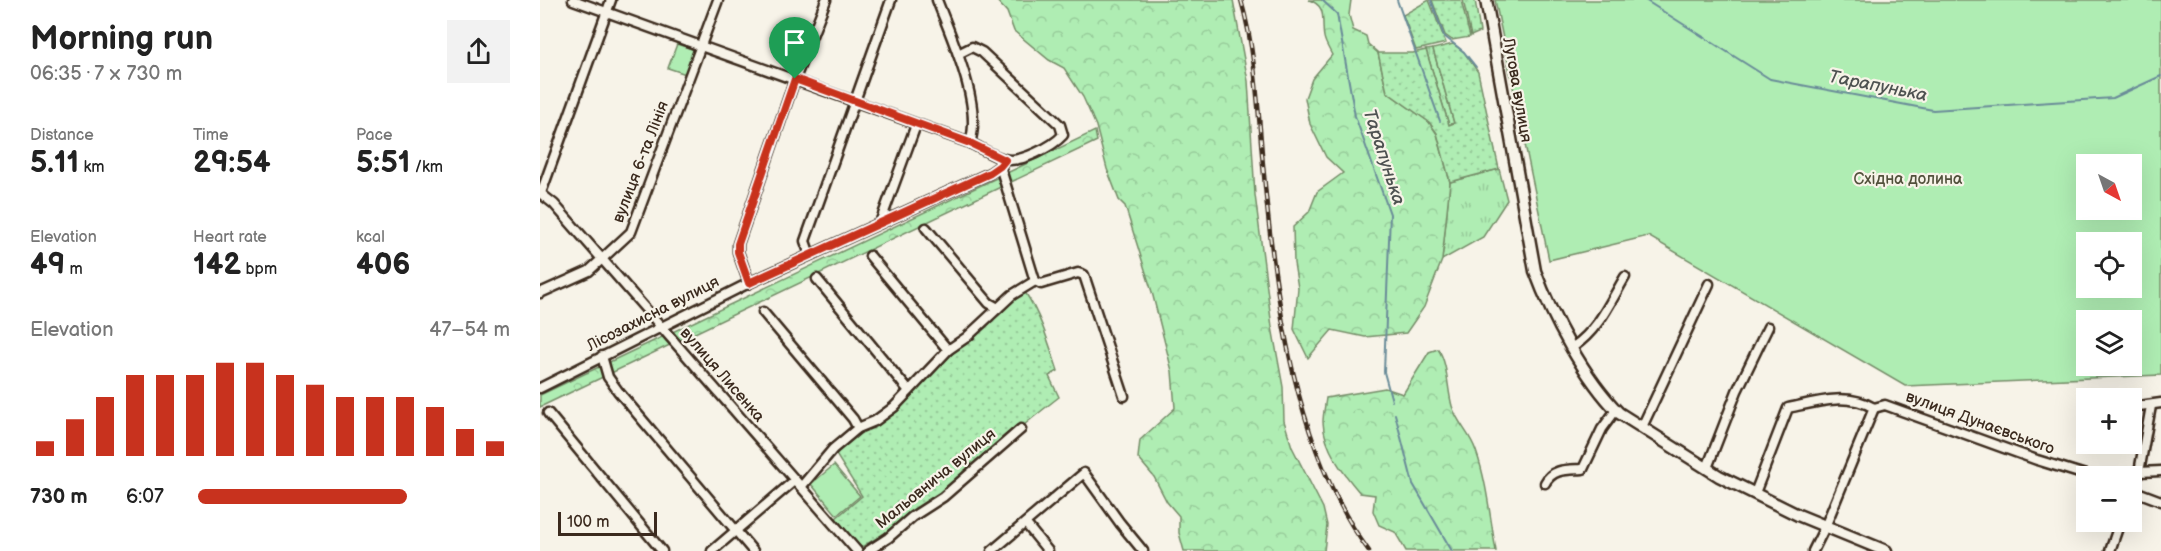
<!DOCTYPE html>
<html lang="en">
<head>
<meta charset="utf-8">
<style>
	:root { --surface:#fff; --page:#f2f2f2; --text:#222; --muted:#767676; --accent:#c8321e }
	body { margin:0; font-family:"Balsamiq Sans",sans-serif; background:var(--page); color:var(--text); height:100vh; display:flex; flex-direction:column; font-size:22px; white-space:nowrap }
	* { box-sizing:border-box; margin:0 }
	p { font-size:20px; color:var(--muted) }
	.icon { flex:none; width:33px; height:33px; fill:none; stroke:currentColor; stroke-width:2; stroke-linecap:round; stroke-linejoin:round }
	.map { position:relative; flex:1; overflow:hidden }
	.sheet { display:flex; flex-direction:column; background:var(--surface); width:540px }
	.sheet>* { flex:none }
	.needle { width:39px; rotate:140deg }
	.controls { position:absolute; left:1536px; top:154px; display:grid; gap:12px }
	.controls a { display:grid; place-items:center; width:66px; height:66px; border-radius:0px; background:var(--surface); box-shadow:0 6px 24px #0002; font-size:30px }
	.scale { position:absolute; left:18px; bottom:15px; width:99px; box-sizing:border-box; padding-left:6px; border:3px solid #3b2a1e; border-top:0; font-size:16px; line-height:21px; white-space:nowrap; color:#3b2a1e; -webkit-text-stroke:4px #f7f3e8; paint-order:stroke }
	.pin { position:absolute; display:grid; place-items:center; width:51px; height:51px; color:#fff; margin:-62px -26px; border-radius:50% 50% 50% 0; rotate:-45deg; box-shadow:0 0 6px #0007 }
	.pin .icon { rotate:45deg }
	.round { display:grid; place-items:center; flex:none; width:63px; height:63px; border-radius:0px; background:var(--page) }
	.headline { display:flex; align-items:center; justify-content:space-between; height:102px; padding:0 30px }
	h1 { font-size:33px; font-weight:700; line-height:45px }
	.figures { display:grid; grid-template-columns:repeat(3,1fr); gap:9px; height:102px; padding:6px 30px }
	.figures div { display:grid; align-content:center }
	.figures b { font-size:30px; font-weight:700 }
	.figures small { font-size:16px; font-weight:400 }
	.figures p { font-size:16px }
	.chart { height:168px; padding:12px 30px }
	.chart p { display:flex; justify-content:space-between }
	.chart svg { width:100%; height:108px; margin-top:6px; stroke:var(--accent); stroke-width:6 }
	ul { padding:0 30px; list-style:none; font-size:20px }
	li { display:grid; grid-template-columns:96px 72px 1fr; align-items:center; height:45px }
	li i { height:15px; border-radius:8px; background:var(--accent) }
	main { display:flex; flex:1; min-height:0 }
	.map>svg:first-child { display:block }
</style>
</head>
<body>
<main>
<section class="sheet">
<div class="headline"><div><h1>Morning run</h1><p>06:35 · 7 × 730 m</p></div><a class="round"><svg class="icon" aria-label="share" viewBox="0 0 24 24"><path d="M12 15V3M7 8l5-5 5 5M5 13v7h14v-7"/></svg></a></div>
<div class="figures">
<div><p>Distance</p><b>5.11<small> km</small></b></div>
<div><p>Time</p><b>29:54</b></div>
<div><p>Pace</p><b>5:51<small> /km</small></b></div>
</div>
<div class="figures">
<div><p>Elevation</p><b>49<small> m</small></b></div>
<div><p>Heart rate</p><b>142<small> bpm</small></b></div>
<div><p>kcal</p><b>406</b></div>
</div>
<div class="chart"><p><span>Elevation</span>47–54 m</p>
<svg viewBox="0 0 160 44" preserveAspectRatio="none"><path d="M5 44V38M15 44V29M25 44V20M35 44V11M45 44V11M55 44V11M65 44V6M75 44V6M85 44V11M95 44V15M105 44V20M115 44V20M125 44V20M135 44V24M145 44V33M155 44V38"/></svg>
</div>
<ul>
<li><b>730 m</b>6:07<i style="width:67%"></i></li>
</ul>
</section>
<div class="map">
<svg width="1621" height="551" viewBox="0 0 1621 551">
	<defs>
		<pattern id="grass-tufts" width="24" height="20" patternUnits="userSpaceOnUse" patternTransform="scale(1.5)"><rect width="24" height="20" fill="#afedb3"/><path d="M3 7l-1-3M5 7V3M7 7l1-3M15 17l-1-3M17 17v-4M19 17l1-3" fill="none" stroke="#97cb9a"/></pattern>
		<pattern id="forest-crowns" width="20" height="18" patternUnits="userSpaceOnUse" patternTransform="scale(1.5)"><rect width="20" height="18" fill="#afedb3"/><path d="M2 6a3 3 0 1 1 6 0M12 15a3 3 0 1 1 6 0" fill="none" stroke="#97cb9a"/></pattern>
		<pattern id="garden-dots" width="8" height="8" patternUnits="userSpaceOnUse" patternTransform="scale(1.5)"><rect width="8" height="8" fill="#afedb3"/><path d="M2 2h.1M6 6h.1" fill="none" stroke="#97cb9a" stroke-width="1.8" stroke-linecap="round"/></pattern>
	</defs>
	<rect width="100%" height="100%" fill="#f7f3e8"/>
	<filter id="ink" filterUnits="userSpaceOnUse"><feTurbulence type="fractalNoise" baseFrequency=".0167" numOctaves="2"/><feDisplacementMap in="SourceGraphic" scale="12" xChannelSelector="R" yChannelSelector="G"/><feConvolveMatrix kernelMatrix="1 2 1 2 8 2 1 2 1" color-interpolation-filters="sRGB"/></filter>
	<g filter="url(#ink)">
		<g fill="url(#grass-tufts)" stroke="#758c68" stroke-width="1.5">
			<path d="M 893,49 L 914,123 L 909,125 L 886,50 Z"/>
			<path d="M 959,169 L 967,200 L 943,237 L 902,260 L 910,182 Z"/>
		</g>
		<g fill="url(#forest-crowns)" stroke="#758c68" stroke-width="1.5">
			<path d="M 456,0 L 693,0 L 708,81 L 715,195 L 732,327 L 743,387 L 744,421 L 752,447 L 783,508 L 787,525 L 784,551 L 644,551 L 639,533 L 639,516 L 627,502 L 614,477 L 598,458 L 600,440 L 635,408 L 632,371 L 612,292 L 585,206 L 579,200 L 567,169 L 556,126 L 543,97 L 524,68 L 509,60 L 474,31 L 467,12 Z"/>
			<path d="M 769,0 L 811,0 L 809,15 L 813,30 L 826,36 L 828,44 L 838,53 L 847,92 L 889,122 L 897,134 L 910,182 L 902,260 L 884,307 L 866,333 L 825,337 L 792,330 L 768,358 L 754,329 L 758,288 L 754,263 L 753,227 L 769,212 L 777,192 L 803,173 L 786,157 L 770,124 L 765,98 L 772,79 L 792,55 C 789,49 785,43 784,37 C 781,21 788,6 769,0 Z"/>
			<path d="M 555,131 L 557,141 L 0,407 L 0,395 Z"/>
			<path d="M 898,349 C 908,363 907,388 912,406 C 917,423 930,433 936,451 C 947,482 950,518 956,551 L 866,551 L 855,532 L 839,525 L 833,511 L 835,495 L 820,493 C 803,473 784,449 783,422 C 783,414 785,406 786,398 L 845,388 L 863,394 L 889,352 Z"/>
		</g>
		<g fill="#afedb3" stroke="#758c68" stroke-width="1.5" fill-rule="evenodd">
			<path d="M 955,0 L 1621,0 L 1621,375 L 1365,386 L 1108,236 L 1009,260 ZM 1546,165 L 1592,165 L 1592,210 L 1546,210 ZM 1546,243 L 1592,243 L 1592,288 L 1546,288 ZM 1546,321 L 1592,321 L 1592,366 L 1546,366 Z"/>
			<path d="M 137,44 L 155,50 L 146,74 L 128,68 Z"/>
			<path d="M 294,465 L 320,496 L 297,515 L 271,484 Z"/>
		</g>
		<g fill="url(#garden-dots)" stroke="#758c68" stroke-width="1.5">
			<path d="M 889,0 L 906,43 L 876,50 L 863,15 Z"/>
			<path d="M 892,0 L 921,0 L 930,37 L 912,40 L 905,35 Z"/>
			<path d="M 923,0 L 935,0 L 940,32 L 931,36 Z"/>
			<path d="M 913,44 L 924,52 L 938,72 L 959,169 L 910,182 L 897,133 L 889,122 L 847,92 L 838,53 L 873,53 L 886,50 L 909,125 L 914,123 L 893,49 Z"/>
			<path d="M 485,292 C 501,316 509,344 518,371 L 509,376 L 519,397 C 453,448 393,506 320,548 L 296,518 L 322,496 L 295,453 L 319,432 L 341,421 L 410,351 L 467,303 Z"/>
		</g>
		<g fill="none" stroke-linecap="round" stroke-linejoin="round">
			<g stroke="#698b98" stroke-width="2">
				<path d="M 782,0 L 797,14 L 815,116 L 850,214 L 844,372 L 852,401"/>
				<path d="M 857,0 L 900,121"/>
				<path d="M 891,0 L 904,36 L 924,52 L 936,67"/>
				<path d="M 1105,0 L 1230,79 L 1393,110 L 1573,98 L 1621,76"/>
				<path d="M 855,414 L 873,484 L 912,551"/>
			</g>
			<g stroke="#3b2a1e" stroke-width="13">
				<g id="minor">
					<path d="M 33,0 L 430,143 C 441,148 453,156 464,159 C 480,164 513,146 523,135 L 520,125 L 442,52 L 432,47 L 418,54"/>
					<path d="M 397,0 C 411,37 443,105 430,143"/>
					<path d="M 460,166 L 495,281 L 501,284 L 538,273 L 544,275 L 584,396"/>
					<path d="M 0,193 L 14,204 L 317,551"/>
					<path d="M 1,193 L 71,0"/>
					<path d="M 340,223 L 376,125"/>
					<path d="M 386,228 L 449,303 L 458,308"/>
					<path d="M 270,255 L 265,241 L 351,0"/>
					<path d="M 330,256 L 408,350"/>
					<path d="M 277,279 L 369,391"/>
					<path d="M 209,283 L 198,252 L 198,244 L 255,79 L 286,0"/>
					<path d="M 0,293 L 49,271 L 91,232 L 178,0"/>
					<path d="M 223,312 L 313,419 L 318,428"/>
					<path d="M 1033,347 C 1059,329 1069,304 1085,277"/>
					<path d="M 62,356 L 68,377 L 78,391 L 213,551"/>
					<path d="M 0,388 L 209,283 L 450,173 L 460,166 L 465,160"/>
					<path d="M 1611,406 L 1599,472 L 1592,490 L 1621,501"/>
					<path d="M 1592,407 L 1621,403"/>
					<path d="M 8,413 L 122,551"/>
					<path d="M 1102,427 L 1169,284"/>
					<path d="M 1167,468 L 1197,391 L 1228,327"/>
					<path d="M 1599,472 L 1621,471"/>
					<path d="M 1005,483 C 1013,468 1028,470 1043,469 L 1062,429 L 1076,410"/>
					<path d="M 261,487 L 293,449 L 318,428 L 335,421 L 354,407 L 408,350 L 427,337 L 472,295 L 495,281"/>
					<path d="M 1215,493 L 1248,408 C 1276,402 1307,392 1334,408 L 1345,405 L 1497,460 L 1552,477"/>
					<path d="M 486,524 L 508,551"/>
					<path d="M 172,551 L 255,480"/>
					<path d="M 328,551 L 348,538 L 372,517 L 403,497 L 481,429"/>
					<path d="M 452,551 L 544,473 L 580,523 L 603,551"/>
					<path d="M 1273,551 L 1285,527 L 1334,408"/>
					<path d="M 1570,551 L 1580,522"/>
				</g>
			</g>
			<g stroke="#3b2a1e" stroke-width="15">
				<path id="tertiary" d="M 946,0 L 995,271 C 1012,317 1044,378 1079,413 L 1179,476 L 1258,515 L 1346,551"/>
			</g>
			<use href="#minor" stroke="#f7f3e8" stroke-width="8"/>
			<use href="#tertiary" stroke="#f7f3e8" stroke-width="10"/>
			<g stroke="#3b2a1e" stroke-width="4.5">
				<path id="rail" d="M 701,0 C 717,57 718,116 724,175 C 735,297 755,451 829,551"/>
			</g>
			<use href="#rail" stroke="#f7f3e8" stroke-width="2" stroke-dasharray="7" stroke-linecap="butt"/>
		</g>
	</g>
	<g fill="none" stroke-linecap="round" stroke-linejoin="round" filter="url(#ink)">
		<g stroke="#fff" stroke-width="12">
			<path id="route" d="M 255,79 L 430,143 L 465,160 L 460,166 L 450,173 L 209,283 L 198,252 L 198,244 Z"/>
		</g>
		<use href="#route" stroke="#c8321e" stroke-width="8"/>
	</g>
	<g text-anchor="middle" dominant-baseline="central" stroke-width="4.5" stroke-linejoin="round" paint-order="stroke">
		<g font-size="16" fill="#3b2a1e" stroke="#f7f3e8">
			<text transform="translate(977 90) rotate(80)">Лугова вулиця</text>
			<text transform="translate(101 162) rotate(-69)">вулиця 6-та Лінія</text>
			<text transform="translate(113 314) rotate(-27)">Лісозахисна вулиця</text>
			<text transform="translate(182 375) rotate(49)">вулиця Лисенка</text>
			<text transform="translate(1440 423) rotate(20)">вулиця Дунаєвського</text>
			<text transform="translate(396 479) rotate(-39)">Мальовнича вулиця</text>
		</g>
		<g font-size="16" fill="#52513c" stroke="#f7f3e8">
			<text x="1368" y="179">Східна долина</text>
		</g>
		<g font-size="18" font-style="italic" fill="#4e5251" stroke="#f7f3e8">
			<text transform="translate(1338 86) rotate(11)">Тарапунька</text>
			<text transform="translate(844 157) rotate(72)">Тарапунька</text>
		</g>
	</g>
</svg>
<div class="controls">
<a><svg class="needle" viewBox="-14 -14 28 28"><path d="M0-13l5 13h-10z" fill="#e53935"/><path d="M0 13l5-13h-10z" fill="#767676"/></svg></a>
<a><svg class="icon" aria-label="locate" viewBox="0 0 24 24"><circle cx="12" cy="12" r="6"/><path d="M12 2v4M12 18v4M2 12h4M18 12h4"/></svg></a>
<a><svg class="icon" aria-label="layers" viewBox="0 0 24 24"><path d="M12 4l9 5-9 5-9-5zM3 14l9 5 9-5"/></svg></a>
<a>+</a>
<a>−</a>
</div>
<div class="scale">100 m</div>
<div class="pin" style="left:255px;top:79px;background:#1e9e55"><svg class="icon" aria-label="arrive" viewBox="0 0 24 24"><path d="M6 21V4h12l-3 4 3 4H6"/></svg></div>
</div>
</main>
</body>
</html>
